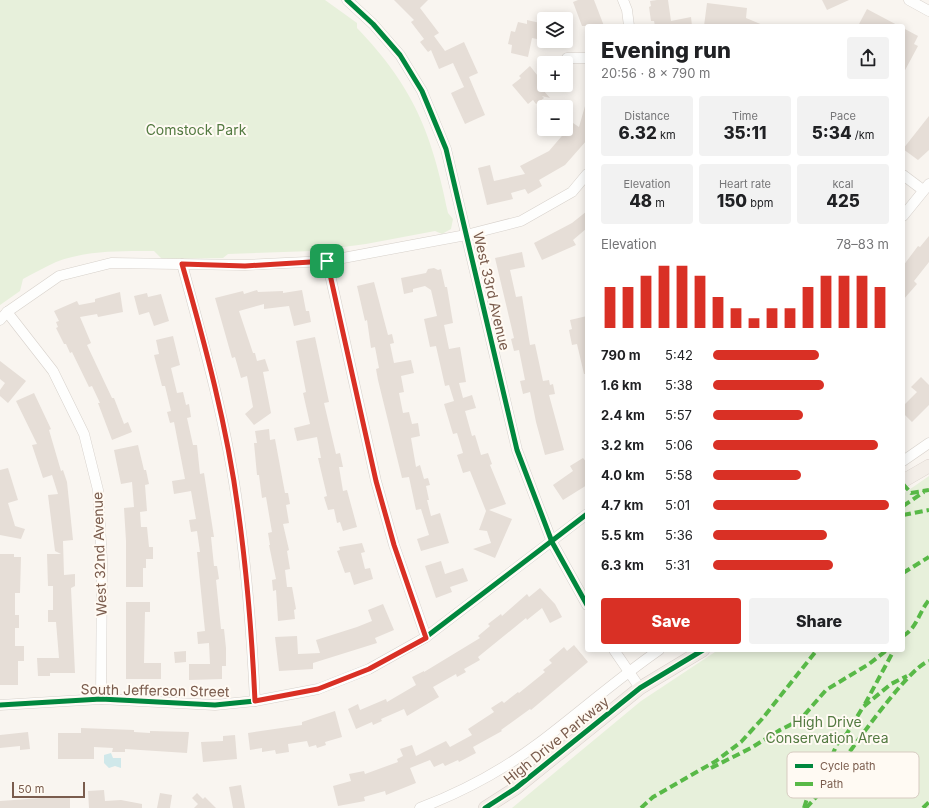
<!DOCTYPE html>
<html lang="en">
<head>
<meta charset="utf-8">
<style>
	:root { --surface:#fff; --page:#f2f2f2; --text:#202124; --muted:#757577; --accent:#d93025 }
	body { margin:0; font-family:Inter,sans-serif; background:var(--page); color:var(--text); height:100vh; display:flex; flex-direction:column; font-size:15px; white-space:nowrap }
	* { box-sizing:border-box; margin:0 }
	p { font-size:13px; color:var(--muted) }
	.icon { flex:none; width:22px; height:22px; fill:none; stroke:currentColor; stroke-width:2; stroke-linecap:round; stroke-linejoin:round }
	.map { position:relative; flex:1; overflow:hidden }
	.sheet { position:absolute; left:585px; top:24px; width:320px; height:628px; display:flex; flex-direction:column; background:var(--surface); border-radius:4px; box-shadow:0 2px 10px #0003 }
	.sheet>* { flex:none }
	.controls { position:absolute; left:537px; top:12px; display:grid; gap:8px }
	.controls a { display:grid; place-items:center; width:36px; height:36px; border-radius:4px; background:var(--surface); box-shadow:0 2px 10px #0003; font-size:20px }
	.scale { position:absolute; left:12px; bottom:10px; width:73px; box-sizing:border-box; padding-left:4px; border:2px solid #7a5c4d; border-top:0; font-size:11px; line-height:14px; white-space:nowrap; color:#7a5c4d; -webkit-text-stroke:3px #fffaf3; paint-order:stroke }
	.pin { position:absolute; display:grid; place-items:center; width:34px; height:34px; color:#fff; margin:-17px; border-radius:8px; box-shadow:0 2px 6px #0006 }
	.round { display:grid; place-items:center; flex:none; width:42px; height:42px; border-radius:4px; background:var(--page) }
	.headline { display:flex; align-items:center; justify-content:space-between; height:68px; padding:0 16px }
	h1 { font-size:22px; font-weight:800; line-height:30px }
	.figures { display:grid; grid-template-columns:repeat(3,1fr); gap:6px; height:68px; padding:4px 16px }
	.figures div { display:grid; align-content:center; border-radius:4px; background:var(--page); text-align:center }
	.figures b { font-size:17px; font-weight:800 }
	.figures small { font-size:11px; font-weight:400 }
	.figures p { font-size:11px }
	.chart { height:112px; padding:8px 16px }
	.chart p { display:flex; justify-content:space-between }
	.chart svg { width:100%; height:72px; margin-top:4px; stroke:var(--accent); stroke-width:6 }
	.action { display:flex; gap:8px; margin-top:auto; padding:8px 16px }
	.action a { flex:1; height:46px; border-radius:4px; background:var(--accent); color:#fff; font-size:16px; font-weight:800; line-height:46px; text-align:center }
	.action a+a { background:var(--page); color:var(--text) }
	ul { padding:0 16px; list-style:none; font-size:13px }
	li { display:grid; grid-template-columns:64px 48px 1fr; align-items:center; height:30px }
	li i { height:10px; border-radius:5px; background:var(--accent) }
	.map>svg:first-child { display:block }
</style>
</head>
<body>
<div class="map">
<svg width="929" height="808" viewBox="0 0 929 808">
	<rect width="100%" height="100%" fill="#f9f5f0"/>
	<g fill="#e7f0db">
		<path d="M 0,0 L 325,0 L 357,23 L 357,28 C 414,87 432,134 448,213 L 453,219 L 451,229 L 442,234 L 435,231 L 366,244 L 313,251 L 228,254 L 223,258 L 162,259 L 154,251 C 121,251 87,250 56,262 C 45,267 34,273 23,279 L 20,291 L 0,305 Z"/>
		<path d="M 929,476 L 929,808 L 512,808 L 641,701 L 718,650 L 903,650 L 903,494 Z"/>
	</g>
	<path fill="#d0e8ea" d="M 111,753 L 113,758 L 121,758 L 121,768 L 115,766 L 109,768 L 104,763 L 104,755 Z"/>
	<g fill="#e6ded7">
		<path d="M 394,0 L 428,0 L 420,8 L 439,33 L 434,36 L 445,51 L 464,42 L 478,73 L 469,77 L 485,115 L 465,124 L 451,93 L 464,87 L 453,63 L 439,69 L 431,50 L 428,52 L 420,42 L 424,39 L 411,22 L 414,20 Z"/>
		<path d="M 578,0 L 594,0 L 604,26 L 582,26 L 573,2 Z"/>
		<path d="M 657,0 L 668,0 L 671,21 L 691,17 L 692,26 L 655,26 L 654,21 L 651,21 L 649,7 L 651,6 L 650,1 Z"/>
		<path d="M 822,0 L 849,0 L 827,10 Z"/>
		<path d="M 707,3 L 747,8 L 746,18 L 765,26 L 704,26 Z"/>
		<path d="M 867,9 L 899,26 L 858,26 Z"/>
		<path d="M 527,20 L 540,23 L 539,26 L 544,27 L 542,40 L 532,38 L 528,57 L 511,53 L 512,45 L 508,44 L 511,31 L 515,32 L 518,22 L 527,24 Z"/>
		<path d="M 903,28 L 918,36 L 914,44 L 918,46 L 903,74 Z"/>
		<path d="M 530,66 L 541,80 L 537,83 L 550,98 L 542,96 L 544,98 L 536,104 L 533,100 L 528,104 L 512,85 L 521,78 L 519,76 Z"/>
		<path d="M 585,106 L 587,106 L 587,140 L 565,165 L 539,180 L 542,186 L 528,194 L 525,189 L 511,193 L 513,199 L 487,205 L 478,168 L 490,165 L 494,181 L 525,174 L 520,166 L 549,151 L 573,123 L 579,127 Z"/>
		<path d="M 929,116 L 929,150 L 918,160 L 903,149 Z"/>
		<path d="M 587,211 L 587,228 L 573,240 L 576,245 L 542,260 L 534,243 L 572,223 Z"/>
		<path d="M 929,236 L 929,262 L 914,281 L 917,284 L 903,300 L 903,266 L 918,246 L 920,247 Z"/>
		<path d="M 522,252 L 525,267 L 510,270 L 516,297 L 522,296 L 530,345 L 535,344 L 543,381 L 549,380 L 550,385 L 553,384 L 555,394 L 549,395 L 564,450 L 545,455 L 536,422 L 530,392 L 523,394 L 520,381 L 525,380 L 519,350 L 514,351 L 511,339 L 514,338 L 495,258 Z"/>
		<path d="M 434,268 L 438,270 L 441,269 L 445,287 L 447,287 L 453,323 L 444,325 L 449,349 L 460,347 L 466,382 L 459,383 L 463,398 L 472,395 L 476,408 L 465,411 L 472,436 L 475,435 L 481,455 L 488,453 L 492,464 L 490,465 L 506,504 L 489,510 L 512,519 L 495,558 L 473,549 L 491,543 L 487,531 L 479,530 L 486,511 L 470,471 L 463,473 L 457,455 L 463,453 L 457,433 L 453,434 L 444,404 L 454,401 L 449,385 L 445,386 L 436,346 L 430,347 L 424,319 L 437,316 L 431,290 L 425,286 L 413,289 L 413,292 L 404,294 L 401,278 L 426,273 L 428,269 Z"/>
		<path d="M 374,282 L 388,335 L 392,334 L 394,343 L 390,344 L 394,363 L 411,360 L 414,373 L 401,376 L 404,392 L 399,393 L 403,413 L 409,412 L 412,424 L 418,423 L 420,436 L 411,438 L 416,467 L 420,465 L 424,479 L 428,478 L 430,485 L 426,486 L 429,500 L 427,500 L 431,516 L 440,513 L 449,543 L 421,551 L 417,539 L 429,535 L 421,509 L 416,510 L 409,477 L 402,478 L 378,380 L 376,369 L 379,368 L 375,347 L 371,348 L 367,320 L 365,321 L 357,286 Z"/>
		<path d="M 257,290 L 258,292 L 283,291 L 283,293 L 302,290 L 306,311 L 309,311 L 311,322 L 294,326 L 289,306 L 264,309 L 264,304 L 239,311 L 253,353 L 255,353 L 257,361 L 265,359 L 269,371 L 263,372 L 271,413 L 254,425 L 245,414 L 253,407 L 247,376 L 241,378 L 235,357 L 232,358 L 215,298 L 243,291 L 244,294 Z"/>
		<path d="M 120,292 L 123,312 L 98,317 L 97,314 L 80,317 L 91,343 L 87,345 L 112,398 L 114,398 L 124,424 L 128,422 L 132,432 L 112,440 L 98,403 L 100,403 L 92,386 L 89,387 L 72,352 L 70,353 L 66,344 L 64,344 L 56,328 L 58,327 L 56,322 L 59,321 L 54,311 L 77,301 L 79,305 L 95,302 L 95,299 Z"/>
		<path d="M 147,293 L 148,297 L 161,294 L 169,321 L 154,326 L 149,312 L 139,315 L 134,296 Z"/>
		<path d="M 587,316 L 587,374 L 584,374 L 577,344 L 572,345 L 569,330 L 572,329 L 570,320 Z"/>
		<path d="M 173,336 L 180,365 L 171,368 L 177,393 L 183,392 L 186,405 L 189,404 L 191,417 L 187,418 L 193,445 L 197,445 L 200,474 L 204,473 L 214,537 L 211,537 L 214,566 L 217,566 L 219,579 L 216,580 L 221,629 L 224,629 L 226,648 L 226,666 L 222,666 L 222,679 L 189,680 L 189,664 L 210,664 L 209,643 L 198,644 L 197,632 L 205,631 L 197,552 L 200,552 L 197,531 L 191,532 L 189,520 L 196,519 L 191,491 L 174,494 L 172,481 L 185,479 L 174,422 L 170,423 L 167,412 L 171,411 L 165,386 L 162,386 L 154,355 L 159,354 L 156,340 Z"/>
		<path d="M 315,337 L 329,402 L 324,403 L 336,454 L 340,453 L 343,467 L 339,467 L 343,491 L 347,490 L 357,527 L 343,531 L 340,522 L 337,523 L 334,509 L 328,510 L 324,497 L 327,496 L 318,458 L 321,458 L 317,437 L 297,441 L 294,428 L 310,424 L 303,393 L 306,392 L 296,341 Z"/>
		<path d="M 0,361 L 26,381 L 8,403 L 0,396 L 0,390 L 5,383 L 0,379 Z"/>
		<path d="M 921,377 L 929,385 L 929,405 L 912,422 L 903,413 L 903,406 L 917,392 L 911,387 Z"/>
		<path d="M 34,393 L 51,429 L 49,430 L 61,471 L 63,470 L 67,482 L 73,540 L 63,541 L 64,575 L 75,574 L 75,586 L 71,588 L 75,673 L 50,673 L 50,676 L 38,676 L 37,658 L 59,658 L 56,622 L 48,622 L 48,610 L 53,610 L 53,586 L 48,586 L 47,554 L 61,554 L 55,551 L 48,495 L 58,494 L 52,475 L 43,478 L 32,445 L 37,444 L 16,401 Z"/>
		<path d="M 269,429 L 270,440 L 275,439 L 285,493 L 288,493 L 290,504 L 286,505 L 289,523 L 283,524 L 289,550 L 287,551 L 290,569 L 285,570 L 287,587 L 292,587 L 296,609 L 294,610 L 295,619 L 278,621 L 276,590 L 273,591 L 272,580 L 276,579 L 269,545 L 270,545 L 268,533 L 272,532 L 266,497 L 262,498 L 259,475 L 257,475 L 254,443 L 257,443 L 255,431 Z"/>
		<path d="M 138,445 L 144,470 L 146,470 L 149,484 L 145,485 L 147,511 L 140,512 L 141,527 L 147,527 L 149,547 L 153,547 L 153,559 L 146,559 L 146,568 L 143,568 L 143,587 L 126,587 L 126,541 L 124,508 L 134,507 L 132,482 L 121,484 L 114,450 Z"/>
		<path d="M 583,458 L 587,463 L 587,485 L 563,500 L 553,485 L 573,471 L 570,466 Z"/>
		<path d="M 8,468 L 18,500 L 8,503 L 15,526 L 25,529 L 21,539 L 0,535 L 0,470 Z"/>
		<path d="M 362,543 L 365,552 L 361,553 L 365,569 L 370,568 L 373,579 L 354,585 L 350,572 L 345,573 L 337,551 L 340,550 L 339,547 Z"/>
		<path d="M 0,554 L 14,554 L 14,557 L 21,557 L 20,593 L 15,593 L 15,615 L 19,615 L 19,628 L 15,628 L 15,646 L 24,646 L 24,661 L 18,661 L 18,685 L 0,685 Z"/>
		<path d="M 441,561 L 445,574 L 463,568 L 468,581 L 450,587 L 452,592 L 436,598 L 425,566 Z"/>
		<path d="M 540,588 L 555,604 L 562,617 L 550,623 L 542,608 L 527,620 L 526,618 L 478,657 L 480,660 L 464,669 L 466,672 L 457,677 L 456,674 L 433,687 L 439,697 L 407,716 L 404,709 L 381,719 L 382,721 L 373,725 L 372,722 L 356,729 L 348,709 L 358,704 L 360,710 L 386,699 L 387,702 L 416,685 L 412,677 L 424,671 L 424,672 L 480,638 L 478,636 L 490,626 L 488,624 L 501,614 L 502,616 L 527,594 L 529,597 Z"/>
		<path d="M 126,602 L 150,602 L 150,612 L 145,612 L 144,663 L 161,663 L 161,679 L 126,679 Z"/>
		<path d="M 383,604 L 394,630 L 375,638 L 377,643 L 313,663 L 313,669 L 279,671 L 275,637 L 297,636 L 298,654 L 320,653 L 316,640 L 357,627 L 372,621 L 368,610 Z"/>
		<path d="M 574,645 L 588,662 L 531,710 L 530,709 L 501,730 L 502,731 L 473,747 L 476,753 L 459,762 L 458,760 L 445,766 L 443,763 L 434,767 L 430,760 L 410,768 L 416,783 L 386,795 L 385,791 L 364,797 L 365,801 L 338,806 L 333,786 L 351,781 L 349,774 L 364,771 L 365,774 L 398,762 L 397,759 L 403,756 L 400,749 L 412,745 L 416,756 L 446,741 L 450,747 L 472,735 L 468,729 L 494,712 L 491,708 L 502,701 L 504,703 L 518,692 L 519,693 L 545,672 L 543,670 L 552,663 L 549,660 L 564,647 L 567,651 Z"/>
		<path d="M 186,651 L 186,662 L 175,663 L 174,652 Z"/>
		<path d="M 335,711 L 342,737 L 325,742 L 326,745 L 317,748 L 316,745 L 309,747 L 307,741 L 288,744 L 289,752 L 276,754 L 275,750 L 262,752 L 262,748 L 250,750 L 248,733 L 302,725 L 302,722 Z"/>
		<path d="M 81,728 L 134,730 L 134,732 L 150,733 L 150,731 L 189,732 L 187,753 L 125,749 L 125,752 L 112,752 L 113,748 L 94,747 L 94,759 L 58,759 L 58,733 L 81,733 Z"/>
		<path d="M 28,732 L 30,749 L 20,750 L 20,746 L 0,748 L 0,735 Z"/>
		<path d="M 235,735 L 237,759 L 203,762 L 201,742 L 223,741 L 223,736 Z"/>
		<path d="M 241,785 L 245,808 L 233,808 L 229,787 Z"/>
		<path d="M 104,790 L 105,801 L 121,800 L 142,804 L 142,808 L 89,808 L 88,791 Z"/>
		<path d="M 160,793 L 172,795 L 170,808 L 157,808 Z"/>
		<path d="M 197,793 L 203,799 L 205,797 L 216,808 L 194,808 L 198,804 L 192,798 Z"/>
		<path d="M 70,796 L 70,808 L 0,808 L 0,801 Z"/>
	</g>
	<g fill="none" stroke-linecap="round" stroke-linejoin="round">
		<g stroke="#d7d1cb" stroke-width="11">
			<g id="minor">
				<path d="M 347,0 L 373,24 L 400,55 L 422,91 L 446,149 L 517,450 L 552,542 L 587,605"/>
				<path d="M 623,0 L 627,10 L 629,26"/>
				<path d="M 909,0 L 929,11"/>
				<path d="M 567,58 L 587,58"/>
				<path d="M 903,175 L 923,190"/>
				<path d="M 903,216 L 929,184"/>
				<path d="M 327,261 L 376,481 L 394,545 L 426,637"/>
				<path d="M 182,264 C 204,345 227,426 238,509 C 247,573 252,637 255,701"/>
				<path d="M 7,312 L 53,371 L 84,434 L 98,490 L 102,561 L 101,699"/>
				<path d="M 0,320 L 7,312 L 59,276 L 111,263 L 245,265 L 327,261 L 466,235 L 521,221 L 572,192 L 587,174"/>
				<path d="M 903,461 L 929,443"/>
				<path d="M 614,650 L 640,688"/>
				<path d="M 0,705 L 101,699 L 215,705 L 255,701 L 318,689 L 369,669 L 426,637 L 587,514"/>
				<path d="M 420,808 C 462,792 503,770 539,743 C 580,712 617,679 659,650"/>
			</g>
		</g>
		<g stroke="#dad1cc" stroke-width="14">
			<g id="major">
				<path d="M 903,481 L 929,466"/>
				<path d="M 485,808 L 516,788 L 640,688 L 703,650"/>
			</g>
		</g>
		<use href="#minor" stroke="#fefefd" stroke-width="10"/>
		<use href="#major" stroke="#f3eee8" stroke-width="13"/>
		<g stroke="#58b947" stroke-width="4" stroke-dasharray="8 4" stroke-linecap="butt">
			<path d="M 903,484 L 911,493 L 929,490"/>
			<path d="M 903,506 L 924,492"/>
			<path d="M 903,515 L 929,510"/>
			<path d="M 903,573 L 929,557"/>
			<path d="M 903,636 C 917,628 919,612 929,600"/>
			<path d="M 865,704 L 894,650"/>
			<path d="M 711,768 L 751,748 L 780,730 L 800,720 L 826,690 L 869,664 L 887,650"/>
			<path d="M 641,808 L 653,797 L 716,761 L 741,742 L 762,719 L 817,650"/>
			<path d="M 804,808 L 811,786 L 822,769 L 829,763 L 837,744 L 843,740 L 863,707 L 891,684 L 907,676"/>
			<path d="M 806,808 L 820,793 C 838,769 906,668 929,661"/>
			<path d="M 923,808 L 929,802"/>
		</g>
		<g stroke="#fffaf3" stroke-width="8">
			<g id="cycleway">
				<path d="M 347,0 L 373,24 L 400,55 L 422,91 L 446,149 L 517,450 L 552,542 L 587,605"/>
				<path d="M 0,705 L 101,699 L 215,705 L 255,701 L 318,689 L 369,669 L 426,637 L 587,514"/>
				<path d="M 485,808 L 516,788 L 640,688 L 703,650"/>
			</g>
		</g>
		<use href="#cycleway" stroke="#00873e" stroke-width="5"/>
	</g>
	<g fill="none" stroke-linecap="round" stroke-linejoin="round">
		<g stroke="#fff" stroke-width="8">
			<path id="route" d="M 327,261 L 376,481 L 394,545 L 426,638 L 369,669 L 318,689 L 255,701 C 252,637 247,573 238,509 C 227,426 205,344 182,264 L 245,266 Z"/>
		</g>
		<use href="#route" stroke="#d93025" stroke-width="5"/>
	</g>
	<g text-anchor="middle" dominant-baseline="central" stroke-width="4" stroke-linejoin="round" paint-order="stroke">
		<g font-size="14" fill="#537a41" stroke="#fffaf3">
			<text x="196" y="129">Comstock Park</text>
			<text x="827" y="721">High Drive<tspan x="827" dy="16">Conservation Area</tspan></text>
		</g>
		<g font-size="14" fill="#7a5c4d" stroke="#fffaf3">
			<text transform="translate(492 291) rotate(77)">West 33rd Avenue</text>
			<text transform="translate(99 554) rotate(-92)">West 32nd Avenue</text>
			<text transform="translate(155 690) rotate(1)">South Jefferson Street</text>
			<text transform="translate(556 740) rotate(-39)">High Drive Parkway</text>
		</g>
	</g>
	<rect x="787" y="752" width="132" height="46" rx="6" fill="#fffaf3" stroke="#d7cbc1" stroke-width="1"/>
	<rect x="795" y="764" width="18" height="4" fill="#00873e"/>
	<rect x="795" y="782" width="18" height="4" fill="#58b947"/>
	<g font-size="11" fill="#7a5c4d">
		<text x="820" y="770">Cycle path</text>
		<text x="820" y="788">Path</text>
	</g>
</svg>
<div class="controls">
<a><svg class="icon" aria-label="layers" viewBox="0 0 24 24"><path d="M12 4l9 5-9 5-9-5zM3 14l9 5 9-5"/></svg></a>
<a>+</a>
<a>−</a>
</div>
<div class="scale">50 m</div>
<div class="pin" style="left:327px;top:261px;background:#1e9e55"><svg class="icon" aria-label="arrive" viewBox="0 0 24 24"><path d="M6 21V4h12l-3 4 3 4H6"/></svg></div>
<section class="sheet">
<div class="headline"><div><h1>Evening run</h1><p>20:56 · 8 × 790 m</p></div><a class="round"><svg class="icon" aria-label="share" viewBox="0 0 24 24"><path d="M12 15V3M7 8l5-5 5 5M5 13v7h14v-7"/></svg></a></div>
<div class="figures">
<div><p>Distance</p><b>6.32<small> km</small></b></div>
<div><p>Time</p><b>35:11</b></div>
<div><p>Pace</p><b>5:34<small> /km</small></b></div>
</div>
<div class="figures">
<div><p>Elevation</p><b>48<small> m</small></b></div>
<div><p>Heart rate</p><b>150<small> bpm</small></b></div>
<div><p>kcal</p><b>425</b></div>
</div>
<div class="chart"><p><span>Elevation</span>78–83 m</p>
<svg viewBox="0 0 160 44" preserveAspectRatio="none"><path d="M5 44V19M15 44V19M25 44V12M35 44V6M45 44V6M55 44V12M65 44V25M75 44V32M85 44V38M95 44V32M105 44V32M115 44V19M125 44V12M135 44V12M145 44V12M155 44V19"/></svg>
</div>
<ul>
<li><b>790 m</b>5:42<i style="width:60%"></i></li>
<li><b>1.6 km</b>5:38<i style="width:63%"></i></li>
<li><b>2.4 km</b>5:57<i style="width:51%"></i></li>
<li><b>3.2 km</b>5:06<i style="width:94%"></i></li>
<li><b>4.0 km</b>5:58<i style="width:50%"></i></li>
<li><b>4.7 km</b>5:01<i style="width:100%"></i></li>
<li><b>5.5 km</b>5:36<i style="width:65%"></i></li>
<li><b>6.3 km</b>5:31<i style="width:68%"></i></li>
</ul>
<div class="action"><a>Save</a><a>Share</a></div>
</section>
</div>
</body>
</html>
